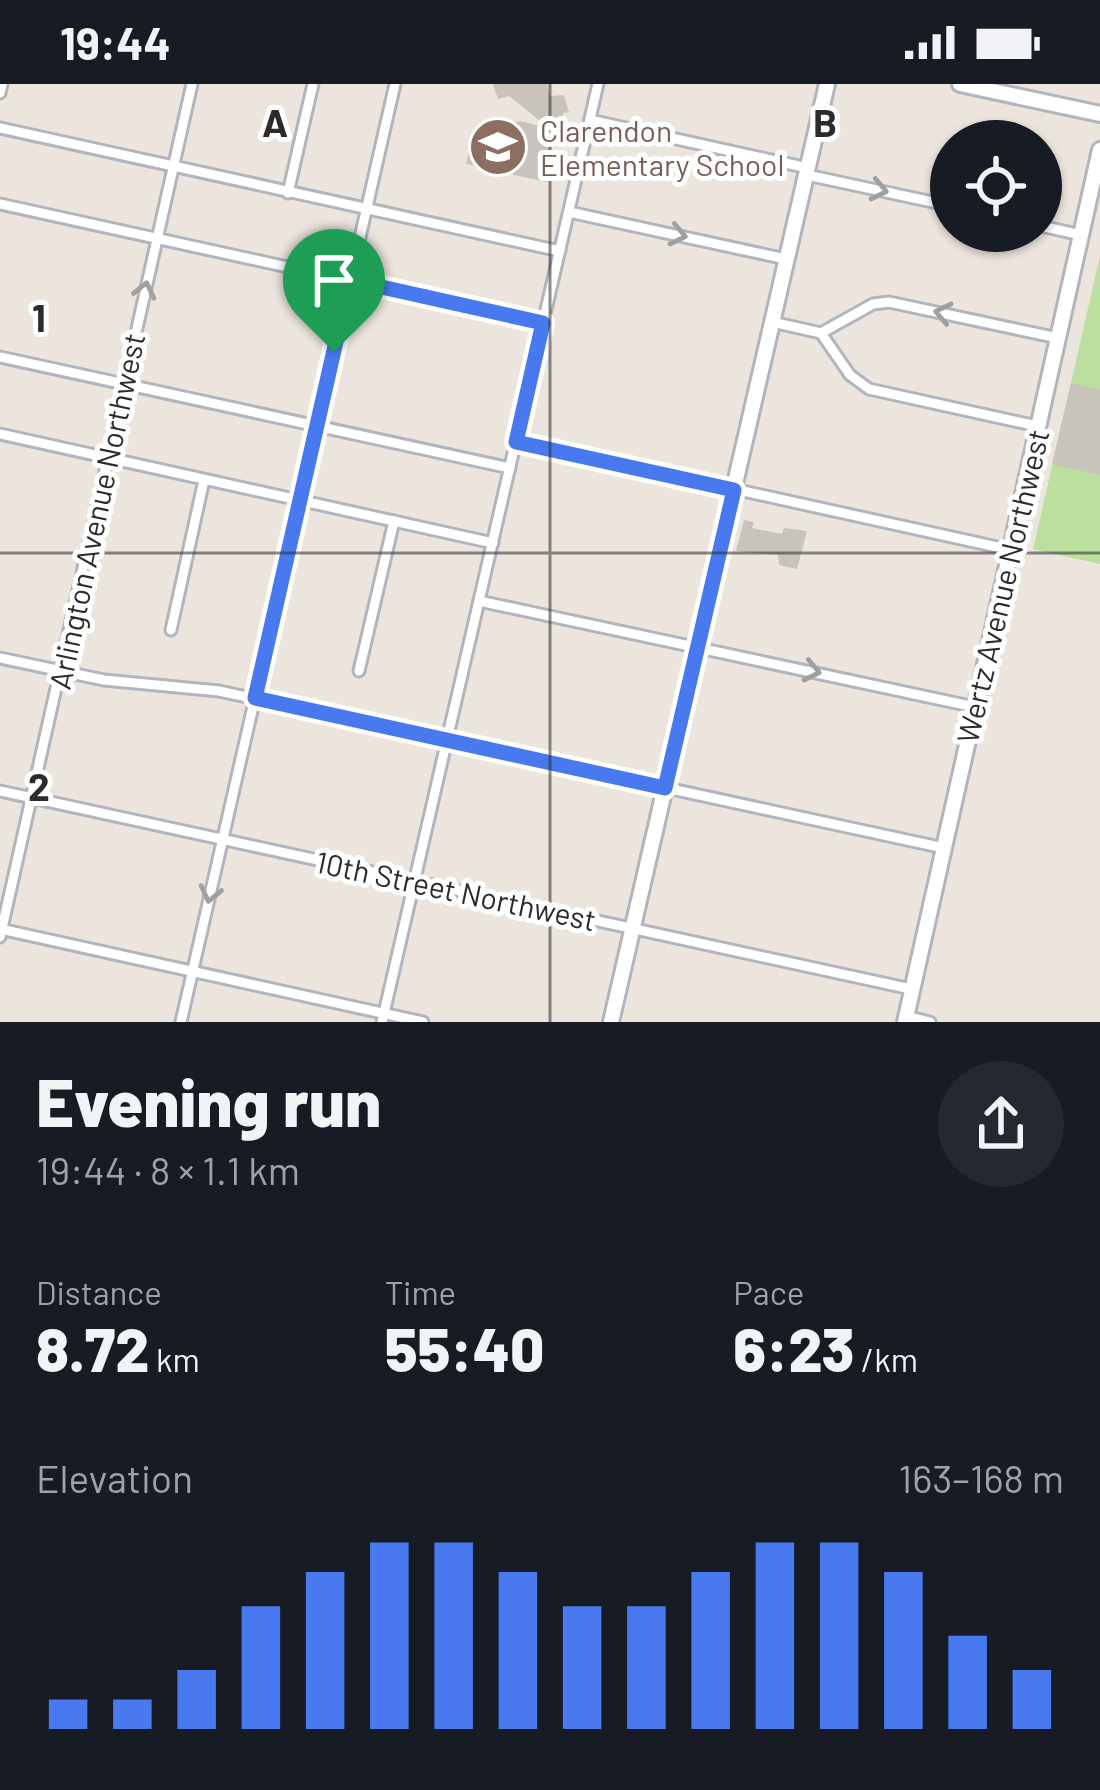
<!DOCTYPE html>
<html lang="en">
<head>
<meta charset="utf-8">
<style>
	:root { --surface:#171b24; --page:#242831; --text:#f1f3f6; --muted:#9ea1a6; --accent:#4979ef }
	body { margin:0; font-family:Barlow,sans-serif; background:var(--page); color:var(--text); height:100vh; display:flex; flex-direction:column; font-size:45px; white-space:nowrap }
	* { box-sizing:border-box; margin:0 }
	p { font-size:39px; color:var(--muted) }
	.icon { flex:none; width:66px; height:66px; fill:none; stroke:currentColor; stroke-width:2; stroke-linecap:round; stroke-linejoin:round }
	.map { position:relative; height:938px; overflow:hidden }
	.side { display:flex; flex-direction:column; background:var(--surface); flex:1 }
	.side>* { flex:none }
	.tools { position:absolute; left:930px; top:36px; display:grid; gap:24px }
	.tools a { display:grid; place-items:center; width:132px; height:132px; border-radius:50%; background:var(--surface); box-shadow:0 3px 9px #0004; font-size:60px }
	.pin { position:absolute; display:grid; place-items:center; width:102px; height:102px; color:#fff; margin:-123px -51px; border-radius:50% 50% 50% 0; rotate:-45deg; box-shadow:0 0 12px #0007 }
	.pin .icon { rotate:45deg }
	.round { display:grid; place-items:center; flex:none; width:126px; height:126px; border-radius:63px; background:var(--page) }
	.headline { display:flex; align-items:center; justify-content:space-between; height:204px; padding:0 36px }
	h1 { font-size:66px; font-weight:800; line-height:90px }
	.figures { display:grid; grid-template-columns:repeat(3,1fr); gap:18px; height:204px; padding:12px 36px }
	.figures div { display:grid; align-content:center }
	.figures b { font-size:60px; font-weight:800 }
	.figures small { font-size:33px; font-weight:400 }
	.figures p { font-size:33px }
	.chart { height:336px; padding:24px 36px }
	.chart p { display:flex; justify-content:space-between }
	.chart svg { width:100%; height:216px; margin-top:12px; stroke:var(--accent); stroke-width:6 }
	.status { display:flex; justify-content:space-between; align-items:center; height:84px; padding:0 60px; background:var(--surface); direction:ltr }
	.status svg { height:33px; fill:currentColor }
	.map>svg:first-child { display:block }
</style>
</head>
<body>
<div class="status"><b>19:44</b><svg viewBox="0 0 49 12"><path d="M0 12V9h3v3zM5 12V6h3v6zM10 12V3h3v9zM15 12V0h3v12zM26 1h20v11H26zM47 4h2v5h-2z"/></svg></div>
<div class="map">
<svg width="1100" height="938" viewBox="0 0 1100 938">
	<rect width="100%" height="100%" fill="#ece5de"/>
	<path fill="#bbdf9e" d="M 1100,172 L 1100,480 L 1033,465 Z"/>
	<g fill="#c8c3bd">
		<path d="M 493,0 L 547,0 L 550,12 L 564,11 L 569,28 L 563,29 L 561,59 L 552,58 L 546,98 L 466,80 L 474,44 L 510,50 L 512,39 L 520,37 L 549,44 L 509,12 L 498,15 Z"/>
		<path d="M 1071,299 L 1100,306 L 1100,391 L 1052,380 Z"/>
		<path d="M 744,436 L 754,438 L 752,444 L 782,450 L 784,444 L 807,447 L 797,485 L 779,481 L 778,471 L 736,467 Z"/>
	</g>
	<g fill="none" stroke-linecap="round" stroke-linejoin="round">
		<g stroke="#b2b5be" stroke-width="15">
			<g id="street">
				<path d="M 0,9 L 2,0"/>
				<path d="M 590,36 L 808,84"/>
				<path d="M 0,44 L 560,167"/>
				<path d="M 807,91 L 951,122"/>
				<path d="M 288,109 L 313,0"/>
				<path d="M 0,120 L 543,239"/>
				<path d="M 569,128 L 786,175"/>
				<path d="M 1041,142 L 1081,151"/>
				<path d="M 772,238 L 821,249 L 850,291 L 869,305 L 1037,342"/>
				<path d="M 821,249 L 873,220 L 889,218 L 1058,254"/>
				<path d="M 0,273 L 510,384"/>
				<path d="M 0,350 L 493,459"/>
				<path d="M 516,357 L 1011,466"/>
				<path d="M 479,517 L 975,623"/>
				<path d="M 171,546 L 204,396"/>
				<path d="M 0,574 L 104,596 L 219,607 L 944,764"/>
				<path d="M 359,587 L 394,437"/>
				<path d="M 0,707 L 911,905"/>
				<path d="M 0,845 L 423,938"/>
				<path d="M 0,853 L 192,0"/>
				<path d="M 906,932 L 930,938"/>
				<path d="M 181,938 L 395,0"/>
				<path d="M 382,938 L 598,0"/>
			</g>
		</g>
		<g stroke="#b2b5be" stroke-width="20">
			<g id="secondary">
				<path d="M 960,0 L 1100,30"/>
				<path d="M 611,938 L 827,0"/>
				<path d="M 905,938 L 1100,66"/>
			</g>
		</g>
		<use href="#street" stroke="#fff" stroke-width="9"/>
		<use href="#secondary" stroke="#fff" stroke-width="14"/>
	</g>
	<defs><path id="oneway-chevron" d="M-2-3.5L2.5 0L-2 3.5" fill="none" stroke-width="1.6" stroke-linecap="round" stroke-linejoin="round" transform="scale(3)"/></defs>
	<g stroke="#a0a0a0">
		<use href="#oneway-chevron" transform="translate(879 106) rotate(12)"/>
		<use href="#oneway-chevron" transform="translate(678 151) rotate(12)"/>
		<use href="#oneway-chevron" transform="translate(145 206) rotate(-77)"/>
		<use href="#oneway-chevron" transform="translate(943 229) rotate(-168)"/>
		<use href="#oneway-chevron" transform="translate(812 587) rotate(12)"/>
		<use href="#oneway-chevron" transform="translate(210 810) rotate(103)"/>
	</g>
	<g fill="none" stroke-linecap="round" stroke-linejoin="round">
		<g stroke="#fff" stroke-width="24">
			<path id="route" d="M 350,196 L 543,239 L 516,358 L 734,406 L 665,704 L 255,614 Z"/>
		</g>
		<use href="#route" stroke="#4979ef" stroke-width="15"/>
	</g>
	<path fill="none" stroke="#2b2b2b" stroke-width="3" stroke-opacity="0.55" d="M 550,0 L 550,938M 0,469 L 1100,469"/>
	<defs>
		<g id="school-disc" transform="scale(3)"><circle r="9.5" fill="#8d6e63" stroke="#fff"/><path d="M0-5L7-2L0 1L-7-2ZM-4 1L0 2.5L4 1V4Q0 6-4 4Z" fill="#fff"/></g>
	</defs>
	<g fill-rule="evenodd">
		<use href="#school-disc" x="498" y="63"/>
	</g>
	<g text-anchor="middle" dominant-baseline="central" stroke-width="10" stroke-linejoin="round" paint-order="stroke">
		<g font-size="30" fill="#785e54" stroke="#fff" text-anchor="start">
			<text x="540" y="46">Clarendon<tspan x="540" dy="34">Elementary School</tspan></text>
		</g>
		<g font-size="30" fill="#2b2b2b" stroke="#fff">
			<text transform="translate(96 427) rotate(-78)">Arlington Avenue Northwest</text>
			<text transform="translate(1002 502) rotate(-77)">Wertz Avenue Northwest</text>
			<text transform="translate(456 806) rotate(12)">10th Street Northwest</text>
		</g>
	</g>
	<g font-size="39" text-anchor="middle" font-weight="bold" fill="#2b2b2b" stroke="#fff" stroke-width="10" stroke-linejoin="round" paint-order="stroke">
		<text x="275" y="53">A</text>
		<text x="825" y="53">B</text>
		<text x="39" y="248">1</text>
		<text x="39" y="717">2</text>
	</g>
</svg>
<div class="tools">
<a><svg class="icon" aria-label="locate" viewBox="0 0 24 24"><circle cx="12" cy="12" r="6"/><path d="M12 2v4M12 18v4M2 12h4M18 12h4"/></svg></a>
</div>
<div class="pin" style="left:334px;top:268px;background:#1e9e55"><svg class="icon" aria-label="arrive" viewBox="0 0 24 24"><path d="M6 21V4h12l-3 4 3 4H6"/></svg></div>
</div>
<section class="side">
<div class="headline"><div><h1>Evening run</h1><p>19:44 · 8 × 1.1 km</p></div><a class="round"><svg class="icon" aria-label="share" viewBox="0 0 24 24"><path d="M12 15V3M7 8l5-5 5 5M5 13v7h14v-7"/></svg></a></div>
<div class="figures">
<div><p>Distance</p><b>8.72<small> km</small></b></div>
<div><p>Time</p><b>55:40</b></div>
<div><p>Pace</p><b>6:23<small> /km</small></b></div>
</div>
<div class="chart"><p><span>Elevation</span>163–168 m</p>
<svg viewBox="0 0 160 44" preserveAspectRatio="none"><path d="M5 44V38M15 44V38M25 44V32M35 44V19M45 44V12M55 44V6M65 44V6M75 44V12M85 44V19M95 44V19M105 44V12M115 44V6M125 44V6M135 44V12M145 44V25M155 44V32"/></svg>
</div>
</section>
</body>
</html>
